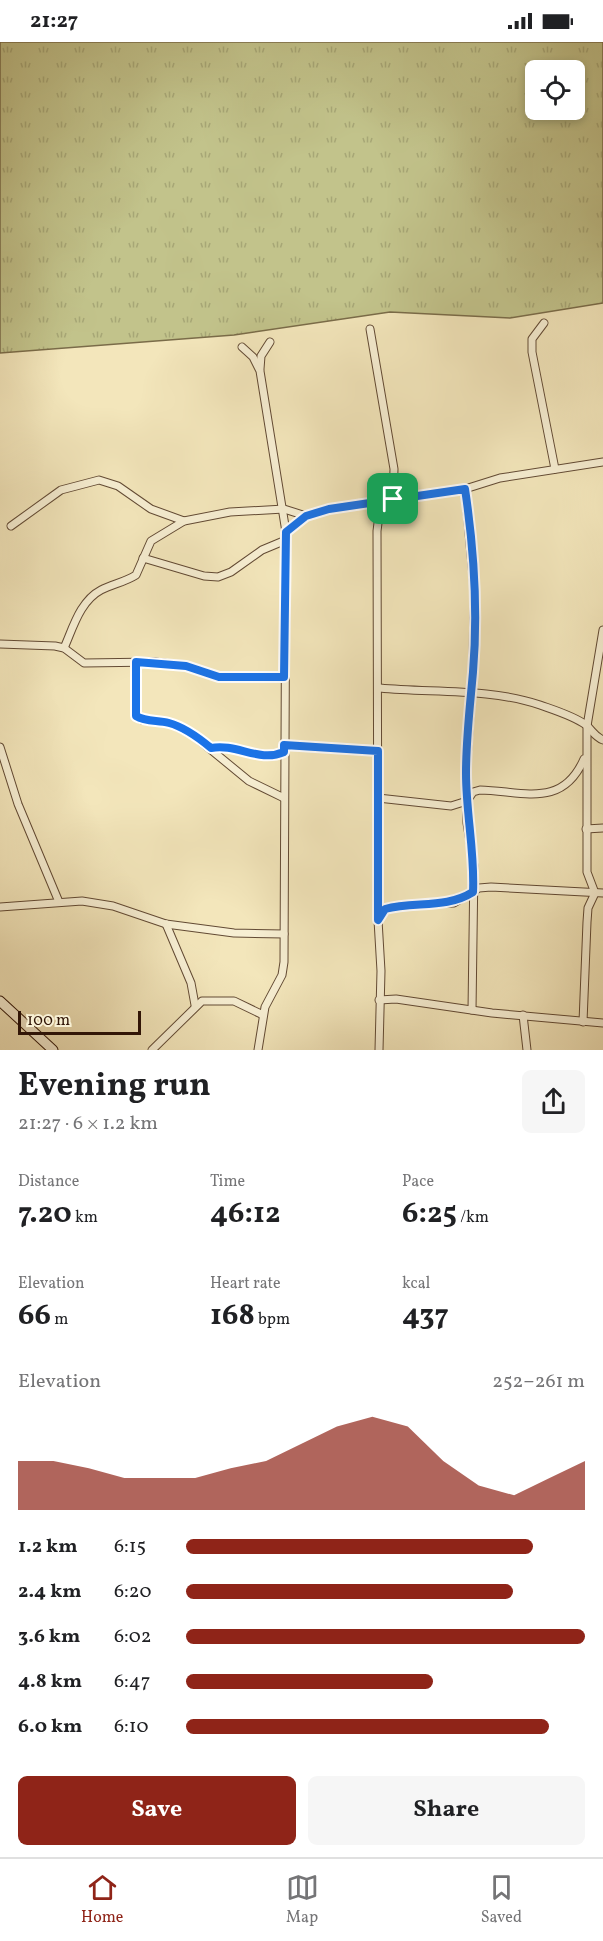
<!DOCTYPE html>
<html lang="en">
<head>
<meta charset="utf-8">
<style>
	:root { --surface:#fff; --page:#f6f6f6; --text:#202124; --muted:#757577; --line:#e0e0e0; --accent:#8f2418 }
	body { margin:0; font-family:Vollkorn,serif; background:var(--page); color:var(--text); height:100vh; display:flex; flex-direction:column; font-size:22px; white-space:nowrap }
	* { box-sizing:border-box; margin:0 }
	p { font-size:20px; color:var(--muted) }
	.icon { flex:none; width:33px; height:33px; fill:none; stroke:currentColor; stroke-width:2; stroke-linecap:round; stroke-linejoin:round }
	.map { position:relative; height:1008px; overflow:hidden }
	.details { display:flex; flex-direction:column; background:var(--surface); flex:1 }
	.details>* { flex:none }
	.controls { position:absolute; left:525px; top:18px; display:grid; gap:12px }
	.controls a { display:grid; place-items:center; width:60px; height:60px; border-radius:9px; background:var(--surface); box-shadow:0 3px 9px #0003; font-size:30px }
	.scale { position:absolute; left:18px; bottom:15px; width:123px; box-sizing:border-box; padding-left:6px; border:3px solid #321607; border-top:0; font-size:16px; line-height:21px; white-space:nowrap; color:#321607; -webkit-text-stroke:4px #f7efd3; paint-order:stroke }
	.pin { position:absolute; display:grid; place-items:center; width:51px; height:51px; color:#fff; margin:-26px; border-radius:12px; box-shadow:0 3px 9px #0006 }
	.round { display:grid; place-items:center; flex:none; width:63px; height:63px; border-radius:9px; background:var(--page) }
	.overview { display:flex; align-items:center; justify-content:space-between; height:102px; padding:0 18px }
	h1 { font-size:33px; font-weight:700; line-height:45px }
	.figures { display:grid; grid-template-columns:repeat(3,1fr); gap:9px; height:102px; padding:6px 18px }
	.figures div { display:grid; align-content:center }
	.figures b { font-size:30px; font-weight:700 }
	.figures small { font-size:16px; font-weight:400 }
	.figures p { font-size:16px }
	.chart { height:168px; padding:12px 18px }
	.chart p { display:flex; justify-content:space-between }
	.chart svg { width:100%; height:108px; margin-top:6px; fill:var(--accent); opacity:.7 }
	.action { display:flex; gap:12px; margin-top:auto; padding:12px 18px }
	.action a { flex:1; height:69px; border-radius:9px; background:var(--accent); color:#fff; font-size:24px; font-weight:700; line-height:69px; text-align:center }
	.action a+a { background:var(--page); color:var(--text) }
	ul { padding:0 18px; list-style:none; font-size:20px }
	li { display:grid; grid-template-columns:96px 72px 1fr; align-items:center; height:45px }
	li i { height:15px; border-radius:8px; background:var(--accent) }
	.status { display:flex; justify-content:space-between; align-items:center; height:42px; padding:0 30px; background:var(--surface); direction:ltr }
	.status svg { height:16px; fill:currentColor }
	.tab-bar { display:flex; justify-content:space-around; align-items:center; height:84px; border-top:2px solid var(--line); background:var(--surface); font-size:16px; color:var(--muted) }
	.tab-bar a { display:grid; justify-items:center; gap:3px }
	.tab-bar .active { color:var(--accent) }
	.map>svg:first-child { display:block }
</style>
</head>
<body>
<div class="status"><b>21:27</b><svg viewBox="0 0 49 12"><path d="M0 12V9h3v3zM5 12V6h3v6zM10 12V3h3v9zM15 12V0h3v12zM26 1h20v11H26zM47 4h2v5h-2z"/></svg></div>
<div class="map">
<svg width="603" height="1008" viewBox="0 0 603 1008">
	<defs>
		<pattern id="grass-tufts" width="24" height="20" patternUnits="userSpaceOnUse" patternTransform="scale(1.5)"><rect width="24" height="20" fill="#c2c38b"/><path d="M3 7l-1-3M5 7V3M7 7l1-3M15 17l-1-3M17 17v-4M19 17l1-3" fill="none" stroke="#a7a776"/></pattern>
	</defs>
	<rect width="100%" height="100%" fill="#f3e6bb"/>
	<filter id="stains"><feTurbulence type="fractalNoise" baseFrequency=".00333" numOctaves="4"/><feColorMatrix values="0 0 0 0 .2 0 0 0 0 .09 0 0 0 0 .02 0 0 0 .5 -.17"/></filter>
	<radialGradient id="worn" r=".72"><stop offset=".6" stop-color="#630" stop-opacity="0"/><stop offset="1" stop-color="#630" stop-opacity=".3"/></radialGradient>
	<path fill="url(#grass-tufts)" stroke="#7a6c49" stroke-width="1.5" fill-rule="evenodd" d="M 0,0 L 603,0 L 603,261 L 510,276 L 390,270 L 234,293 L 0,311 ZM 536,28 L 574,28 L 574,68 L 536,68 Z"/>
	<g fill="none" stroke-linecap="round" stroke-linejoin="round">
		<g stroke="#624a34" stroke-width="9">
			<g id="street">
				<path d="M 544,281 L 532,297 L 532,310 L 555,427"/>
				<path d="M 370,287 L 394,427 L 393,457"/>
				<path d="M 242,305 L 253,315 L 260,329 L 286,490 L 284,920 L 282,933 L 265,965 L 258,1008"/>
				<path d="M 260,327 L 261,314 L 270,300"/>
				<path d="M 465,447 L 474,545 L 473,630 L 466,731 L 467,781 L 474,824 L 472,968"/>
				<path d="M 11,484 L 61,448 L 99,438 L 118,444 L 151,467 L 184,479"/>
				<path d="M 286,490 L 306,474 L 329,467 L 465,447 L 500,436 L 603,420"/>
				<path d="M 143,516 L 204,534 L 218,535 L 231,530 L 262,508 L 286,498"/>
				<path d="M 0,602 L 55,604 L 64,606 L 84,621 L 155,620 L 186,624 L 219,635 L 284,635"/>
				<path d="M 64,606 C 73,586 80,559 101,548 C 113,542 125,540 136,533 L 151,499 L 184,479 L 230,470 L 284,467 L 306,474"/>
				<path d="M 136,620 L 136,674 L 142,678 L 170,681 L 193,693 L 249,739 L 284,756"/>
				<path d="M 380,646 C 431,651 490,646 540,663 C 554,668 574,674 586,683 C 593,689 594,694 603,698"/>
				<path d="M 284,703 L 378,709"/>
				<path d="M 0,705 L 18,762 L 59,860"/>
				<path d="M 211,706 C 237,701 259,721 284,710"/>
				<path d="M 378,756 L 451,764 L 467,759 L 473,750 L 480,748 C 523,749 562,767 584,717"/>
				<path d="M 586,787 L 603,786"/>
				<path d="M 0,865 L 82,859 L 113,864 L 166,882 L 234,891 L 284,892"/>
				<path d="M 379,877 L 385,867 L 419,862 L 454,861 L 479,846 L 491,845 L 603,851"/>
				<path d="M 166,882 L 191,941 L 195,963"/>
				<path d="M 379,958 L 396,957 L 492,971 L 603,981"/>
				<path d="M 523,973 L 527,1008"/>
				<path d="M 583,980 L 587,880 L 588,866 L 595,851 L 587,830 L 587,684 L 603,588"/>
				<path d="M 152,1008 L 202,959 L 234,959 L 263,973"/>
				<path d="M 379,1008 L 381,929 L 378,878 L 377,489 L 379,473 L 387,459"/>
			</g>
		</g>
		<g stroke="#321607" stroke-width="11">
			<path id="secondary" d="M 0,959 L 53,1008"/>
		</g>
		<use href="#street" stroke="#f7efd3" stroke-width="7"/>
		<use href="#secondary" stroke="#f7efd3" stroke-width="9"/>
	</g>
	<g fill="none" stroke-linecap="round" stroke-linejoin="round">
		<g stroke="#fff" stroke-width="12">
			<path id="route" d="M 465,447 C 474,507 478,570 473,630 C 470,664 466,697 466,731 C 466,772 475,811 473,850 C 446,867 415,859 385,867 L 378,878 L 378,709 L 284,703 L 284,710 C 259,721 237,701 211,706 C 199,696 184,685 169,681 C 157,678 146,680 136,674 L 136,620 L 186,624 L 219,635 L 284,635 L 286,490 L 306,474 L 329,467 Z"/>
		</g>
		<use href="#route" stroke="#1a73e8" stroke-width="8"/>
	</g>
	<rect width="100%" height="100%" filter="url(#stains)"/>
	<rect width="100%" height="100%" fill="url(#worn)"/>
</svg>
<div class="controls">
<a><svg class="icon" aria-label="locate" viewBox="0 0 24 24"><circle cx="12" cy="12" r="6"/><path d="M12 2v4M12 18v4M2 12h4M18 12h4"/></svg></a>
</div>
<div class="scale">100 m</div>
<div class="pin" style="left:393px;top:457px;background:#1e9e55"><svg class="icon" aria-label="arrive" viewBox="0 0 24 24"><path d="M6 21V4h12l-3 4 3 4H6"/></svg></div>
</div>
<section class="details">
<div class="overview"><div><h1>Evening run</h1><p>21:27 · 6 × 1.2 km</p></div><a class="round"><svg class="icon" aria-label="share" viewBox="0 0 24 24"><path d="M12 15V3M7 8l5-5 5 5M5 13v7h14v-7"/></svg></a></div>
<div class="figures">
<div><p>Distance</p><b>7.20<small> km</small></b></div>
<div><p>Time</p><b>46:12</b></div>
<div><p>Pace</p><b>6:25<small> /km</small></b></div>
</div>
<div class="figures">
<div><p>Elevation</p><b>66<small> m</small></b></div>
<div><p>Heart rate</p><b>168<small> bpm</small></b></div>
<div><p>kcal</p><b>437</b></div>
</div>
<div class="chart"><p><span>Elevation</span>252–261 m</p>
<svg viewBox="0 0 160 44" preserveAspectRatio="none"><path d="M0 44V24L10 24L20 27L30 31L40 31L50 31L60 27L70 24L80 17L90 10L100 6L110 10L120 24L130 34L140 38L150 31L160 24V44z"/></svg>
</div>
<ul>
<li><b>1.2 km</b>6:15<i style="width:87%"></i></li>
<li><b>2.4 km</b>6:20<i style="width:82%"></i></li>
<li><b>3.6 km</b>6:02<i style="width:100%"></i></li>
<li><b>4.8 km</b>6:47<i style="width:62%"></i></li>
<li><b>6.0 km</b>6:10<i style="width:91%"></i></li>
</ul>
<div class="action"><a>Save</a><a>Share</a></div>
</section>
<nav class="tab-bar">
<a class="active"><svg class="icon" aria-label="home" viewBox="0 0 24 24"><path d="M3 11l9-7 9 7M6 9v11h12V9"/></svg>Home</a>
<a><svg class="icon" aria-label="map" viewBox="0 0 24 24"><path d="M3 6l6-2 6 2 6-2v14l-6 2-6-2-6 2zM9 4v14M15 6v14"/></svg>Map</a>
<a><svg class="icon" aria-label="saved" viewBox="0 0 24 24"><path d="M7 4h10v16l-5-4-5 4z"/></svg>Saved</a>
</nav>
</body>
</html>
